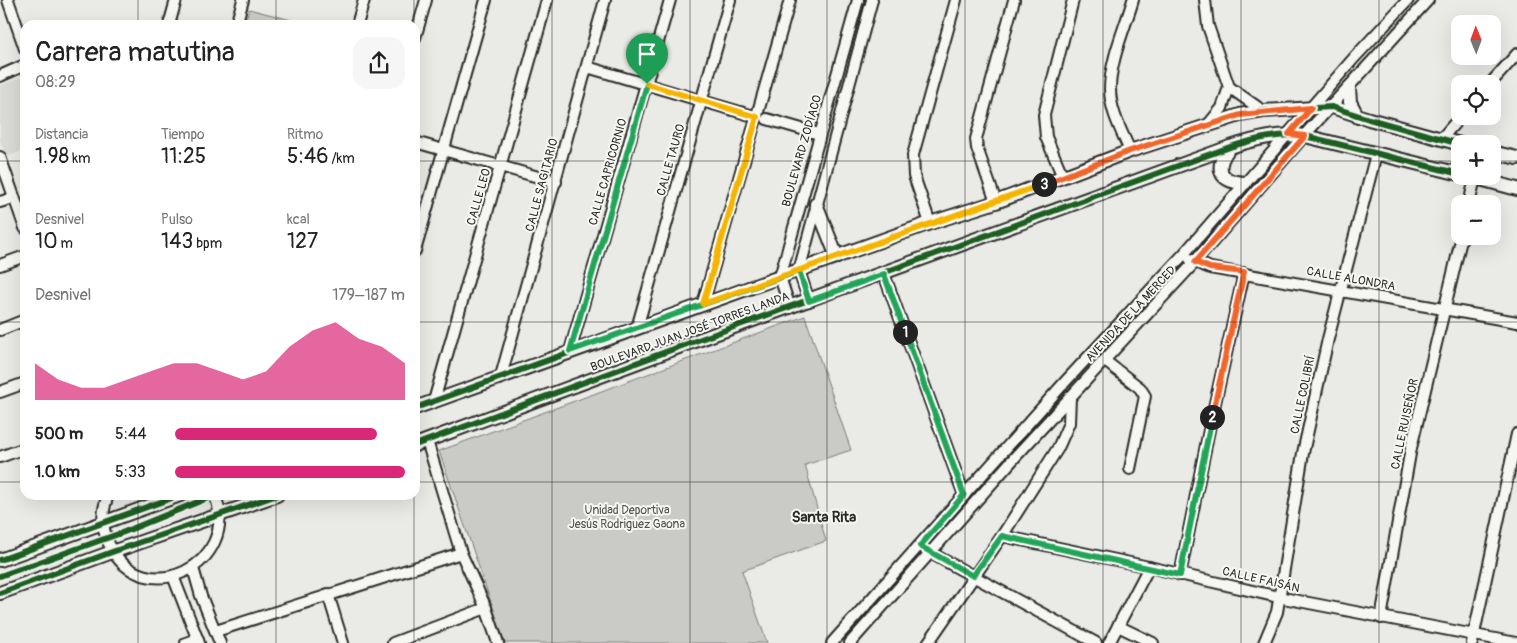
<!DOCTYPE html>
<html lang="es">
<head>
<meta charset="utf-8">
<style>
	:root { --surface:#fff; --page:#f6f6f6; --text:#222; --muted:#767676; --accent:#db2777 }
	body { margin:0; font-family:Pangolin,sans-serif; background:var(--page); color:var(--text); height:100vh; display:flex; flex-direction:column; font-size:19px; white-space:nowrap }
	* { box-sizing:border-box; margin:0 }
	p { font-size:16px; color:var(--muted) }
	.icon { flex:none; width:28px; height:28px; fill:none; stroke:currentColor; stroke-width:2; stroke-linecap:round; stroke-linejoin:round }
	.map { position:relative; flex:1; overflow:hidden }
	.details { position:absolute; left:20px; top:20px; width:400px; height:480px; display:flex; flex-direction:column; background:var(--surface); border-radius:15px; box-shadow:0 5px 20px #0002 }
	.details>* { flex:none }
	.needle { width:32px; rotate:359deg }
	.fabs { position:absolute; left:1451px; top:15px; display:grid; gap:10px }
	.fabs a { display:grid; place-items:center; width:50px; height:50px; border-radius:10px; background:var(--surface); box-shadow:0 5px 20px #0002; font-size:25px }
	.pin { position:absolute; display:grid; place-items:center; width:42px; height:42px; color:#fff; margin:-51px -21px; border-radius:50% 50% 50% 0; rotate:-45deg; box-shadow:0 0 5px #0007 }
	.pin .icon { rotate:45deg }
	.km { position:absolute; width:25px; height:25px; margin:-12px; border-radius:50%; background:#222; color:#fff; font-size:14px; line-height:25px; text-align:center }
	.round { display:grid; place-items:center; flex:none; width:52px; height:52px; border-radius:15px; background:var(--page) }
	.headline { display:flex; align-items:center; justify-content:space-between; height:85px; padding:0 15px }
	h1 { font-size:28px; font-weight:600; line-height:38px }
	.metrics { display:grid; grid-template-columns:repeat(3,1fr); gap:8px; height:85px; padding:5px 15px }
	.metrics div { display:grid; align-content:center }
	.metrics b { font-size:21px; font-weight:600 }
	.metrics small { font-size:14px; font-weight:400 }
	.metrics p { font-size:14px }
	.chart { height:140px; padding:10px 15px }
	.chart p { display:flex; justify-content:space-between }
	.chart svg { width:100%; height:90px; margin-top:5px; fill:var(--accent); opacity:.7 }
	ul { padding:0 15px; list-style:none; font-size:16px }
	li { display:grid; grid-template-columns:80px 60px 1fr; align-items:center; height:38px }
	li i { height:12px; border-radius:6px; background:var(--accent) }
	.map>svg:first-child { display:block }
</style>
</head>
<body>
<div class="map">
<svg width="1517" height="643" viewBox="0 0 1517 643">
	<rect width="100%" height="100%" fill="#eaeae6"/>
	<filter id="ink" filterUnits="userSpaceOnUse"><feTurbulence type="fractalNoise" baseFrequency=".02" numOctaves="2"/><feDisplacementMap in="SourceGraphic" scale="10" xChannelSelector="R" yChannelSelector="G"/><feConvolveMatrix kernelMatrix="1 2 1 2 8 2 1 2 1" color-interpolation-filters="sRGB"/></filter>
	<g filter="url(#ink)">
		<path fill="#dadad6" d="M 25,76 L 25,150 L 6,157 L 0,141 L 0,85 Z"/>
		<g fill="#cacac7" stroke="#7a7a79">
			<path d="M 249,9 L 311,25 L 244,25 Z"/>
			<path d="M 805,316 L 851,450 L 805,465 L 826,541 L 742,571 L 767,643 L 505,643 L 439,451 Z"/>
		</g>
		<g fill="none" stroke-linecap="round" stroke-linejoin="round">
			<g stroke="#2b2b2b" stroke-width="14">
				<g id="minor">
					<path d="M 8,0 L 25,49"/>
					<path d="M 1205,0 L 1208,26 L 1229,87 L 1263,111"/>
					<path d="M 169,25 L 176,0"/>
					<path d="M 236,25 L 243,0"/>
					<path d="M 357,25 L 364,0"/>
					<path d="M 415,38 L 426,0"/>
					<path d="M 587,67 L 757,117"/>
					<path d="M 0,76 L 25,65"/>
					<path d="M 1490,84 L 1517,54"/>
					<path d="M 767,119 L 819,134"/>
					<path d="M 1208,125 L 1222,108 L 1229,87"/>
					<path d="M 1441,139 L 1461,116"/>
					<path d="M 415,142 L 556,182"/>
					<path d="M 1130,151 C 1122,132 1110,111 1110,89 C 1110,60 1125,28 1133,0"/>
					<path d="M 0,157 L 25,228"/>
					<path d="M 1063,177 L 1046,137 L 1044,115 L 1073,0"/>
					<path d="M 0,202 L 14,198"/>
					<path d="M 996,202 L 977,148 L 976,139 L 1014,0"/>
					<path d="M 1469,204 L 1475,178"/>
					<path d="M 930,223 L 914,176 L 913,155 L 956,0"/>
					<path d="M 415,251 L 486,0"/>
					<path d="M 1190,259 L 1210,268 L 1517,322"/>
					<path d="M 0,265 L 25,256"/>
					<path d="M 884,274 L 964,495"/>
					<path d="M 809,301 L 799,271 L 872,0"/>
					<path d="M 703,304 L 790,0"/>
					<path d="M 790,308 L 780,277 L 858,0"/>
					<path d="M 637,328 L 730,0"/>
					<path d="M 0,330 L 25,320"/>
					<path d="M 570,351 L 670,0"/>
					<path d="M 1105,361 L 1140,388 L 1145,396 L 1130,469"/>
					<path d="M 501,376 L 605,0"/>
					<path d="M 0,392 L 25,383"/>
					<path d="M 434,401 L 547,0"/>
					<path d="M 427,441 L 461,553 L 486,608 L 498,643"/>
					<path d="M 0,457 L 25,448"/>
					<path d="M 108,495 C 101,513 101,529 110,546 C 143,611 241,566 215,495"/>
					<path d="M 1002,536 L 1149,567 L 1278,597 L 1516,643"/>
					<path d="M 927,551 L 1096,643"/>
					<path d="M 193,568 L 201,596 L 220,643"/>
					<path d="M 1180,575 L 1209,430 L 1244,273"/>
					<path d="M 173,576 L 199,643"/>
					<path d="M 328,594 L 343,643"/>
					<path d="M 1381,618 L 1411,448 L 1462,236"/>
					<path d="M 1118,626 L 1153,643"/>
					<path d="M 216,631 L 461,553"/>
					<path d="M 186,643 L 198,639"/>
					<path d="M 393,643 L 486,608"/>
					<path d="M 832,643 L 1065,382 L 1183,255 L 1354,58 L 1408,0"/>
					<path d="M 850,643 L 1016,456 L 1195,262 L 1310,129 L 1428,0"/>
					<path d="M 928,643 L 1002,536 L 1058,448 L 1069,423 L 1070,397"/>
					<path d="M 1109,643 L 1149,567"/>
					<path d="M 1264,643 L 1277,612 L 1303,453 L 1328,339 L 1376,154"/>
					<path d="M 1472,643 L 1517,434"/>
				</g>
			</g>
			<g stroke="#2b2b2b" stroke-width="16">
				<g id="major">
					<path d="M 1349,88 L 1350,102 L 1358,117"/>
					<path d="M 1230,147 C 1214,167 1218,182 1245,183"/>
					<path d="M 1492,152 L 1517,158"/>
					<path d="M 1469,176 L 1517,189"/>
					<path d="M 816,204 L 837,257"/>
					<path d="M 415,408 L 930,223 L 996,202 L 1130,151 L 1240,115 L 1263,111 L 1332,107 L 1369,119 L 1460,144"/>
					<path d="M 415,445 L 687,344 L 1230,147 C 1255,139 1279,133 1305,136 L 1460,174"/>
					<path d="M 0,560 L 180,495"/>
					<path d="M 0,593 L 112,552 L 277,495"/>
				</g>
			</g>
			<use href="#minor" stroke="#f6f6f2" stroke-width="10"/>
			<use href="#major" stroke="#f6f6f2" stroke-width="12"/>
			<g stroke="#f6f6f2" stroke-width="9">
				<g id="cycleway">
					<path d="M 415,408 L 930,223 L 996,202 L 1130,151 L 1240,115 L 1263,111 L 1332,107 L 1369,119 L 1460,144"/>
					<path d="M 415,445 L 687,344 L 1230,147 C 1255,139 1279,133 1305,136 L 1460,174"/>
					<path d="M 0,560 L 180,495"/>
					<path d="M 0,576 L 124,532 L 215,495"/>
					<path d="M 0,593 L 112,552 L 277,495"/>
				</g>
			</g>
			<use href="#cycleway" stroke="#1b5e20" stroke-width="6"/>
		</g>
	</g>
	<g fill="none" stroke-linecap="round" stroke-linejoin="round" filter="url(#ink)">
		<g stroke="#fff" stroke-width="10">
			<path id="split-1" d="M 647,84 L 570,351 L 799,271 L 809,301 L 884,274 L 905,332"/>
		</g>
		<g stroke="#fff" stroke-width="10">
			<path id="split-2" d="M 905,332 L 964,495 L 920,546 L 973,576 L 1002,536 L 1180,575 L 1212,417"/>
		</g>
		<g stroke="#fff" stroke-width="10">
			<path id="split-3" d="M 1044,184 L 1130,151 L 1240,115 L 1311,108 L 1289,134 L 1305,136 L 1195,262 L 1210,268 L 1244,272 L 1212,417"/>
		</g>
		<g stroke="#fff" stroke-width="10">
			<path id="split-4" d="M 647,84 L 757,117 L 703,304 L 1044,184"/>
		</g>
		<use href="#split-1" stroke="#22a559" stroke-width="6"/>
		<use href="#split-2" stroke="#22a559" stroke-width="6"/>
		<use href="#split-3" stroke="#f0652b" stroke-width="6"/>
		<use href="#split-4" stroke="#f5b400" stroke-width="6"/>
	</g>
	<path fill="none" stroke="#2b2b2b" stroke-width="1" stroke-opacity="0.55" d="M 138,0 L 138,25M 276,0 L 276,25M 414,0 L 414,25M 552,0 L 552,643M 690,0 L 690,643M 827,0 L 827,643M 965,0 L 965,643M 1103,0 L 1103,643M 1241,0 L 1241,643M 1379,0 L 1379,643M 0,161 L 25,161M 415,161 L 1460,161M 1492,161 L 1517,161M 0,322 L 25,322M 415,322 L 1517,322M 0,482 L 25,482M 415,482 L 1517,482M 138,495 L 138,643M 276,495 L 276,643M 414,495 L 414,643"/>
	<g text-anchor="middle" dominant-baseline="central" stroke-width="4" stroke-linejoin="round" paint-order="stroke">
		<g font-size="12" fill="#2b2b2b" stroke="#f6f6f2">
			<text transform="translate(802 151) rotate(-74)">BOULEVARD ZODÍACO</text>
			<text transform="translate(671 160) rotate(-74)">CALLE TAURO</text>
			<text transform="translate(608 172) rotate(-74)">CALLE CAPRICORNIO</text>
			<text transform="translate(542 185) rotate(-75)">CALLE SAGITARIO</text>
			<text transform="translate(479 197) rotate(-74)">CALLE LEO</text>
			<text transform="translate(1351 279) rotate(10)">CALLE ALONDRA</text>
			<text transform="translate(1131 314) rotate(-47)">AVENIDA DE LA MERCED</text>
			<text transform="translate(690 332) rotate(-20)">BOULEVARD JUAN JOSÉ TORRES LANDA</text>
			<text transform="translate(1303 395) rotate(-78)">CALLE COLIBRÍ</text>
			<text transform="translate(1405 424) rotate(-78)">CALLE RUISEÑOR</text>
			<text transform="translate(1261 580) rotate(13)">CALLE FAISÁN</text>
		</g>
		<g font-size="12" fill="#535352" stroke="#f6f6f2">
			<text x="627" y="510">Unidad Deportiva<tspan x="627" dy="14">Jesús Rodriguez Gaona</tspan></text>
		</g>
		<g font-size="15" font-weight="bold" fill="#2b2b2b" stroke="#f6f6f2">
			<text x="824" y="517">Santa Rita</text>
		</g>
	</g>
</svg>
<div class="fabs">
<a><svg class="needle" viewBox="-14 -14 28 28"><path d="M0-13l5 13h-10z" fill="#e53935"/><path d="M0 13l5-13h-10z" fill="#767676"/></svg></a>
<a><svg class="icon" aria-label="locate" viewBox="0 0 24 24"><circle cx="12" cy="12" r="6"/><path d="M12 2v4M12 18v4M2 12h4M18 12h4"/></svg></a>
<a>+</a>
<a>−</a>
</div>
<div class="pin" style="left:647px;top:84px;background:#1e9e55"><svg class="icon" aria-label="arrive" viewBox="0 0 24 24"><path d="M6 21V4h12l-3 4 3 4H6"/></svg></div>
<b class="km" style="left:905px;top:332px">1</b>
<b class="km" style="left:1212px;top:417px">2</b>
<b class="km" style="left:1044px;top:184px">3</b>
<section class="details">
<div class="headline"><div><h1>Carrera matutina</h1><p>08:29</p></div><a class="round"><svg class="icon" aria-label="share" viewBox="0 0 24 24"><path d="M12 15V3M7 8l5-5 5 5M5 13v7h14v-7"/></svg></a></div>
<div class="metrics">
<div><p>Distancia</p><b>1.98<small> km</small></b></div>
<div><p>Tiempo</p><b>11:25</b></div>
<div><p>Ritmo</p><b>5:46<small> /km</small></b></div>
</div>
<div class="metrics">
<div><p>Desnivel</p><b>10<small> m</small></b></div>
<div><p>Pulso</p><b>143<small> bpm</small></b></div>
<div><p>kcal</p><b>127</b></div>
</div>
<div class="chart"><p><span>Desnivel</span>179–187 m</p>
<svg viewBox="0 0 160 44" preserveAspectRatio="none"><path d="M0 44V26L10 34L20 38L30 38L40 34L50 30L60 26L70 26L80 30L90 34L100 30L110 18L120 10L130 6L140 14L150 18L160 26V44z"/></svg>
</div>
<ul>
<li><b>500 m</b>5:44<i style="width:88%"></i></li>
<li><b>1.0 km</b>5:33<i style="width:100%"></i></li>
</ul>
</section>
</div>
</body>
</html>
